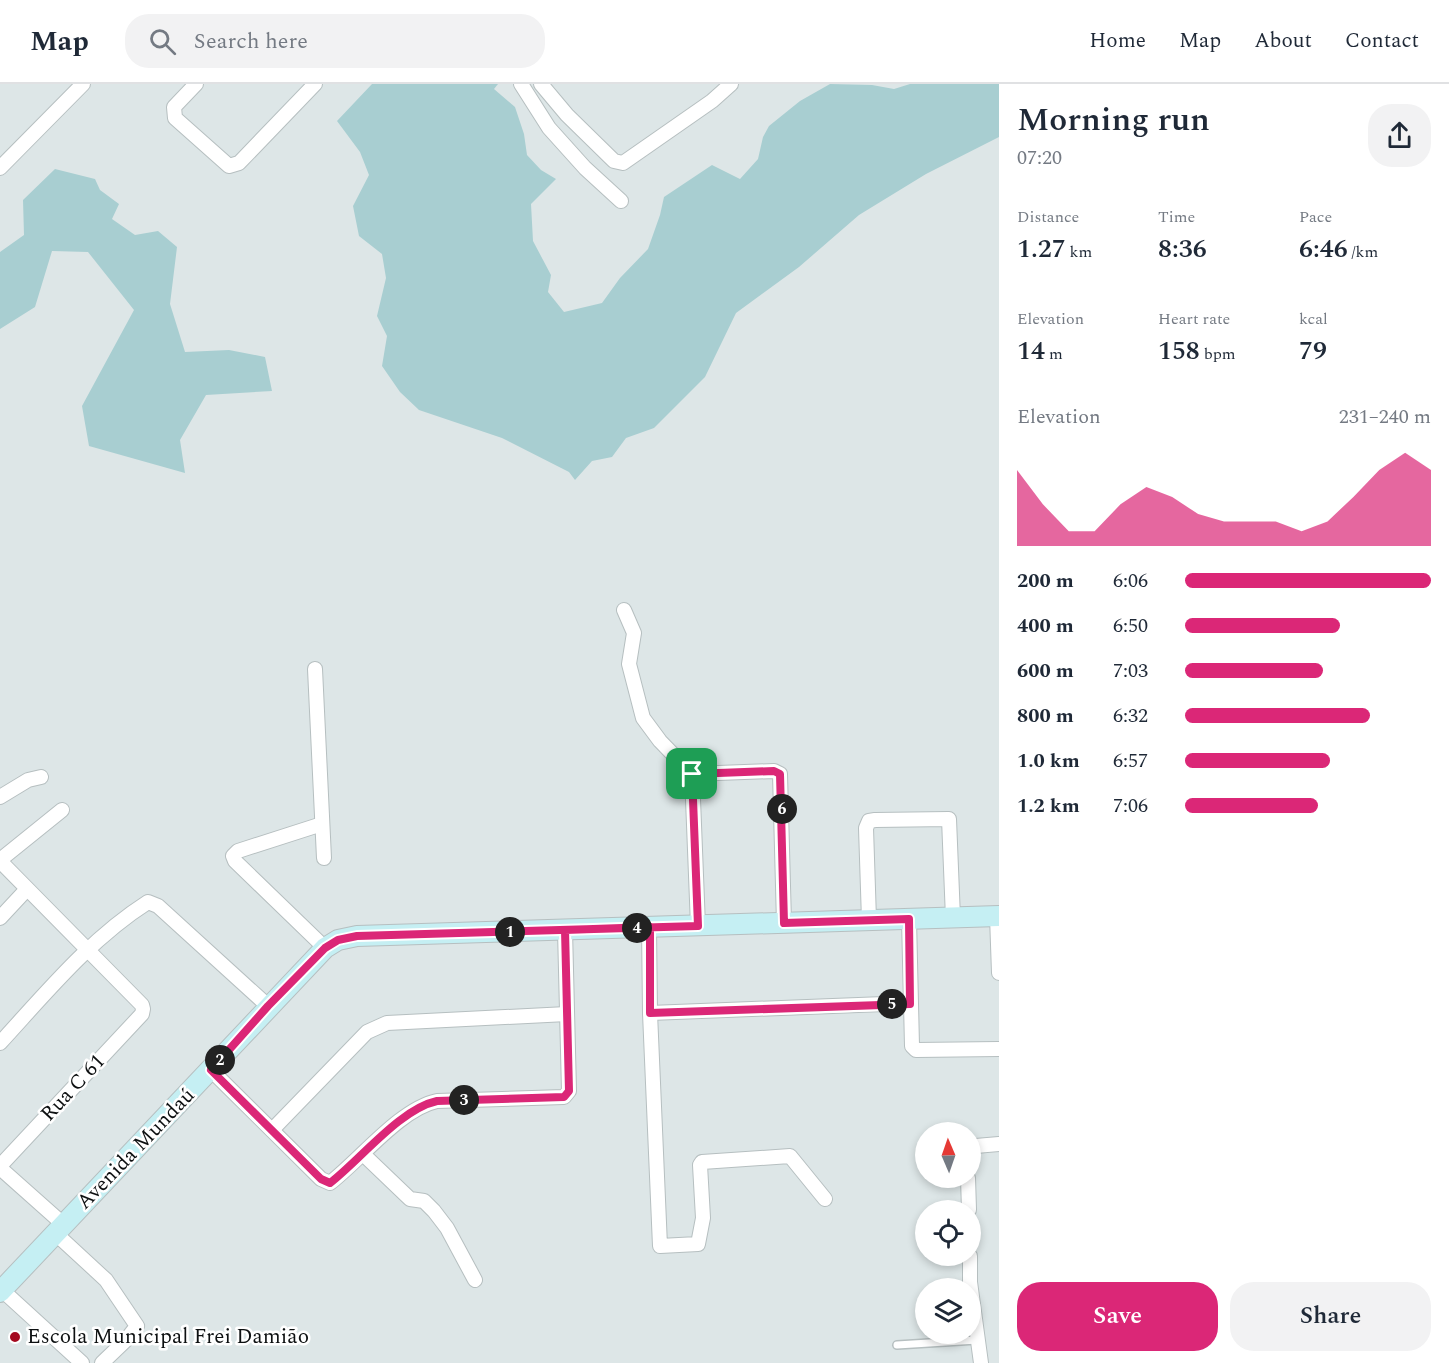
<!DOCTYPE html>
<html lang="en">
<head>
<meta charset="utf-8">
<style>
	:root { --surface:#fff; --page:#f2f2f3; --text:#1f2937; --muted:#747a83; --line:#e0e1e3; --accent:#db2777 }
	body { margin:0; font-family:Spectral,serif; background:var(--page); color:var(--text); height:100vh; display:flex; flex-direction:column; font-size:22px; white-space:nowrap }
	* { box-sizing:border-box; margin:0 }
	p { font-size:20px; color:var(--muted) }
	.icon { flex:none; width:33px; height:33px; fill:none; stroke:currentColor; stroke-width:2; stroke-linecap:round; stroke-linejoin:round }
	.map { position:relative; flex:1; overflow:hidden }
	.panel { display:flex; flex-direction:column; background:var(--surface); width:450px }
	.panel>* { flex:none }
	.needle { width:39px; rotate:358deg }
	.tools { position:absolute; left:915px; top:1038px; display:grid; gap:12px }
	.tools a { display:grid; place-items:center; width:66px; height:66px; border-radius:50%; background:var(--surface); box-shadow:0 3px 9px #0003; font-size:30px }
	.pin { position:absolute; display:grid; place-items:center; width:51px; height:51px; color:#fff; margin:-26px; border-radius:12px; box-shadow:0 3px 9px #0006 }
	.km { position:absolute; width:30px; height:30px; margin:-15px; border-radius:50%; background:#222; color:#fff; font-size:16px; line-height:30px; text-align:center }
	.round { display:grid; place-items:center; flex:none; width:63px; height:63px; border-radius:24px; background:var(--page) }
	.headline { display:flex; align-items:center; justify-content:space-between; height:102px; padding:0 18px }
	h1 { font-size:33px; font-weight:600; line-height:45px }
	.metrics { display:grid; grid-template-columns:repeat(3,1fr); gap:9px; height:102px; padding:6px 18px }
	.metrics div { display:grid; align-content:center }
	.metrics b { font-size:26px; font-weight:600 }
	.metrics small { font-size:16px; font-weight:400 }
	.metrics p { font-size:16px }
	.chart { height:168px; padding:12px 18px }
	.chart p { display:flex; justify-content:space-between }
	.chart svg { width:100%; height:108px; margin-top:6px; fill:var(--accent); opacity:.7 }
	.action { display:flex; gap:12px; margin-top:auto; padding:12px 18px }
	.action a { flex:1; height:69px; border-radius:24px; background:var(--accent); color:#fff; font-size:24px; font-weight:600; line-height:69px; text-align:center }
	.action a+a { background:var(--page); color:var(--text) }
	ul { padding:0 18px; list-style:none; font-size:20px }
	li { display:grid; grid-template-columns:96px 72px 1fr; align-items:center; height:45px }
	li i { height:15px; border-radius:8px; background:var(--accent) }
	header { display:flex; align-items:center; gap:36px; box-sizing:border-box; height:84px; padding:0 30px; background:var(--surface); border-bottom:2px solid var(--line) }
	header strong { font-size:28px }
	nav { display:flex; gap:33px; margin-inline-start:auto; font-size:21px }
	.search { width:420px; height:54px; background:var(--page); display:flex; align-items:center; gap:15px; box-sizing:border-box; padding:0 21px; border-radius:24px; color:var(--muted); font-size:22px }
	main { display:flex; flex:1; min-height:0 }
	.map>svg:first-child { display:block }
</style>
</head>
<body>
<header>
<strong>Map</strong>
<div class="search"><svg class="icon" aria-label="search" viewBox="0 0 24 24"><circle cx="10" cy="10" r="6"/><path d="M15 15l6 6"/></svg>Search here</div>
<nav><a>Home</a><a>Map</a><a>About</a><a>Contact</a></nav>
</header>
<main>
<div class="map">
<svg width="999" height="1279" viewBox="0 0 999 1279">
	<rect width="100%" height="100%" fill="#dde6e7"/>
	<g fill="#a8ced1">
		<path d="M 372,0 L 498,0 L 494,5 L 515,23 L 524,50 L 527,71 L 541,86 L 556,95 L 531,120 L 533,157 L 551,191 L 548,208 L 564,228 L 602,219 L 620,194 L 648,165 L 660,131 L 664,113 L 712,81 L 740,95 L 758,75 L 763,53 L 769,42 L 800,17 L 830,0 L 872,1 L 894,5 L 910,0 L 999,0 L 999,53 L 926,90 L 859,131 L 799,183 L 736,229 L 705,293 L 654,344 L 626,354 L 612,373 L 592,377 L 575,396 L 569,388 L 502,354 L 419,326 L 400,308 L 382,282 L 387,252 L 377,232 L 386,194 L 382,170 L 359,152 L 353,122 L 369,91 L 360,68 L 337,37 Z"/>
		<path d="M 55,85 L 95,95 L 100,106 L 119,120 L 112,135 L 135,151 L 158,147 L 177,163 L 170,220 L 185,268 L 229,266 L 265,273 L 272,307 L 206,311 L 180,356 L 185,389 L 89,362 L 82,322 L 134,226 L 88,168 L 52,167 L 35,223 L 0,245 L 0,168 L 24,151 L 23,116 Z"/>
	</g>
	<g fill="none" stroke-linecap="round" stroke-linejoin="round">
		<g stroke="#b6bfc0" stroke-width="10">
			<path id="lane" d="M 897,1261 L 977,1256"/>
		</g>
		<g stroke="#b6bfc0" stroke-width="16">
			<g id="street">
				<path d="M 196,0 L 174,23 L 175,34 L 229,82 L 239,79 L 315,0"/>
				<path d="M 521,0 L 549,44 L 585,84 L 621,117"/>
				<path d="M 541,0 L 567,31 L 614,77 L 623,79 L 712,17 L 731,0"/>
				<path d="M 0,84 L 83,0"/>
				<path d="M 624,526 L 634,549 L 629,580 L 643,634 L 660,657 L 692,690"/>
				<path d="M 315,585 L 324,774"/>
				<path d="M 0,713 L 28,696 L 41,693"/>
				<path d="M 322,740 L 238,767 L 233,772 L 235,777 L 325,864"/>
				<path d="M 0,776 L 62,726"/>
				<path d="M 0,777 L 142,921 L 143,925 L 142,930 L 0,1082"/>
				<path d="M 997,832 L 999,889"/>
				<path d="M 0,834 L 27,805"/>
				<path d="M 909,835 L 912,962 L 916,966 L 999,965"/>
				<path d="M 869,836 L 866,744 L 869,737 L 875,736 L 949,735 L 953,834"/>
				<path d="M 698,842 L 692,690 L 774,687 L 780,690 L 784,839"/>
				<path d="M 649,843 L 650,929 L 660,1162 L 698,1160 L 703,1134 L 700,1081 L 702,1078 L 790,1072 L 825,1115"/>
				<path d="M 650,929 L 910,919"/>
				<path d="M 0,959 C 46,909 90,855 148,818 L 158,822 L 268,922"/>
				<path d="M 211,986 L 321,1095 L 330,1099 C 361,1075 400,1025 437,1017 L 564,1013 L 569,1007 L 565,846"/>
				<path d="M 272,1046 L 367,948 L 387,939 L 567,930"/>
				<path d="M 970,1066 L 976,1062 L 999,1060"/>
				<path d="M 363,1070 L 410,1115 L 424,1117 L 434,1127 L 447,1144 L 475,1196"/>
				<path d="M 0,1084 L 63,1140"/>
				<path d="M 968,1094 L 969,1126"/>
				<path d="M 55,1149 L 106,1196 L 137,1242 L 126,1256 L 102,1279"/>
				<path d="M 970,1172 L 970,1198 L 981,1279"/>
				<path d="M 2,1206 L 82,1279"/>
			</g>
		</g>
		<g stroke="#b6bfc0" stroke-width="22">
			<path id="secondary" d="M 0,1208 L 325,864 L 338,856 L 357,852 L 999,832"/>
		</g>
		<use href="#lane" stroke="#fff" stroke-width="7"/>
		<use href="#street" stroke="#fff" stroke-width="14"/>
		<use href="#secondary" stroke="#c5eff3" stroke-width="20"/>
	</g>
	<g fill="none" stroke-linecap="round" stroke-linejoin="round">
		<g stroke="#fff" stroke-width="12">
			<path id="route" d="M 692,690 L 698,842 L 357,852 L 338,856 L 325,864 L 268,922 L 211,986 L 321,1095 L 330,1099 C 361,1075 400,1025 437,1017 L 564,1013 L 569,1007 L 565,846 L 650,843 L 650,929 L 910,920 L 909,835 L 784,839 L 780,690 L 774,687 L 692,690"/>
		</g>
		<use href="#route" stroke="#db2777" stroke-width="8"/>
	</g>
	<circle fill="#a4091f" stroke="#fff" stroke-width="2" cx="15" cy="1253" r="6"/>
	<g text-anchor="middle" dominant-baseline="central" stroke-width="5" stroke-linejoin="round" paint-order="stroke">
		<g font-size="21" fill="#0d1011" stroke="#fff">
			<text transform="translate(73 1004) rotate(-47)">Rua C 61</text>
			<text transform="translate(136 1065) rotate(-46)">Avenida Mundaú</text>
		</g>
		<g font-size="21" fill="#0d1011" stroke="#fff" text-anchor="start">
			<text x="27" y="1253">Escola Municipal Frei Damião</text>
		</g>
	</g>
</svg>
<div class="tools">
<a><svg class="needle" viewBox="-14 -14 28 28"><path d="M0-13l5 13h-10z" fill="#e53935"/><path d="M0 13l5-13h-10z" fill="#747a83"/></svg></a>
<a><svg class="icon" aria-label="locate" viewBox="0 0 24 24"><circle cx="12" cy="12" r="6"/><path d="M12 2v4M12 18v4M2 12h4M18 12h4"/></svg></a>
<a><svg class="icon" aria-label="layers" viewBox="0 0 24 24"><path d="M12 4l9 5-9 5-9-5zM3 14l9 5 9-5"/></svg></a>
</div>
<div class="pin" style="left:692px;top:690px;background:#1e9e55"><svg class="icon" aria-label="arrive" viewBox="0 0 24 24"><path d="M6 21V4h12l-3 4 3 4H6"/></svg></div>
<b class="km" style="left:510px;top:848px">1</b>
<b class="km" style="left:220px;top:976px">2</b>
<b class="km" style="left:464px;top:1016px">3</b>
<b class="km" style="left:637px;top:844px">4</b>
<b class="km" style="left:892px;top:920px">5</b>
<b class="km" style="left:782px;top:725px">6</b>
</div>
<section class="panel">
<div class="headline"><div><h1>Morning run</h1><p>07:20</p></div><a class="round"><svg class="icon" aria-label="share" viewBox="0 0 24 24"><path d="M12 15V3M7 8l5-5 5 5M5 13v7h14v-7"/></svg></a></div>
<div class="metrics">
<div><p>Distance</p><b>1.27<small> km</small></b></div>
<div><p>Time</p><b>8:36</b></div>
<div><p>Pace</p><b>6:46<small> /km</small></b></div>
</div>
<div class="metrics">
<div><p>Elevation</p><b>14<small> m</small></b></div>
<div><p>Heart rate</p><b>158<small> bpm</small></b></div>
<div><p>kcal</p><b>79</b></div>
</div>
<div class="chart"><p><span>Elevation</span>231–240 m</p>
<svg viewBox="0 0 160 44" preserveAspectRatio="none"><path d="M0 44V13L10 27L20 38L30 38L40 27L50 20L60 24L70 31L80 34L90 34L100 34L110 38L120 34L130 24L140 13L150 6L160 13V44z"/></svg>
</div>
<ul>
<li><b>200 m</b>6:06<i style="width:100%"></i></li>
<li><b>400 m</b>6:50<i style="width:63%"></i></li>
<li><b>600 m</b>7:03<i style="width:56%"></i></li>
<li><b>800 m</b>6:32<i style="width:75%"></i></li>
<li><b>1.0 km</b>6:57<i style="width:59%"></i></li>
<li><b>1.2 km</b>7:06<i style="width:54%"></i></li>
</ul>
<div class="action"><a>Save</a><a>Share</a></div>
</section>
</main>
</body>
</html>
